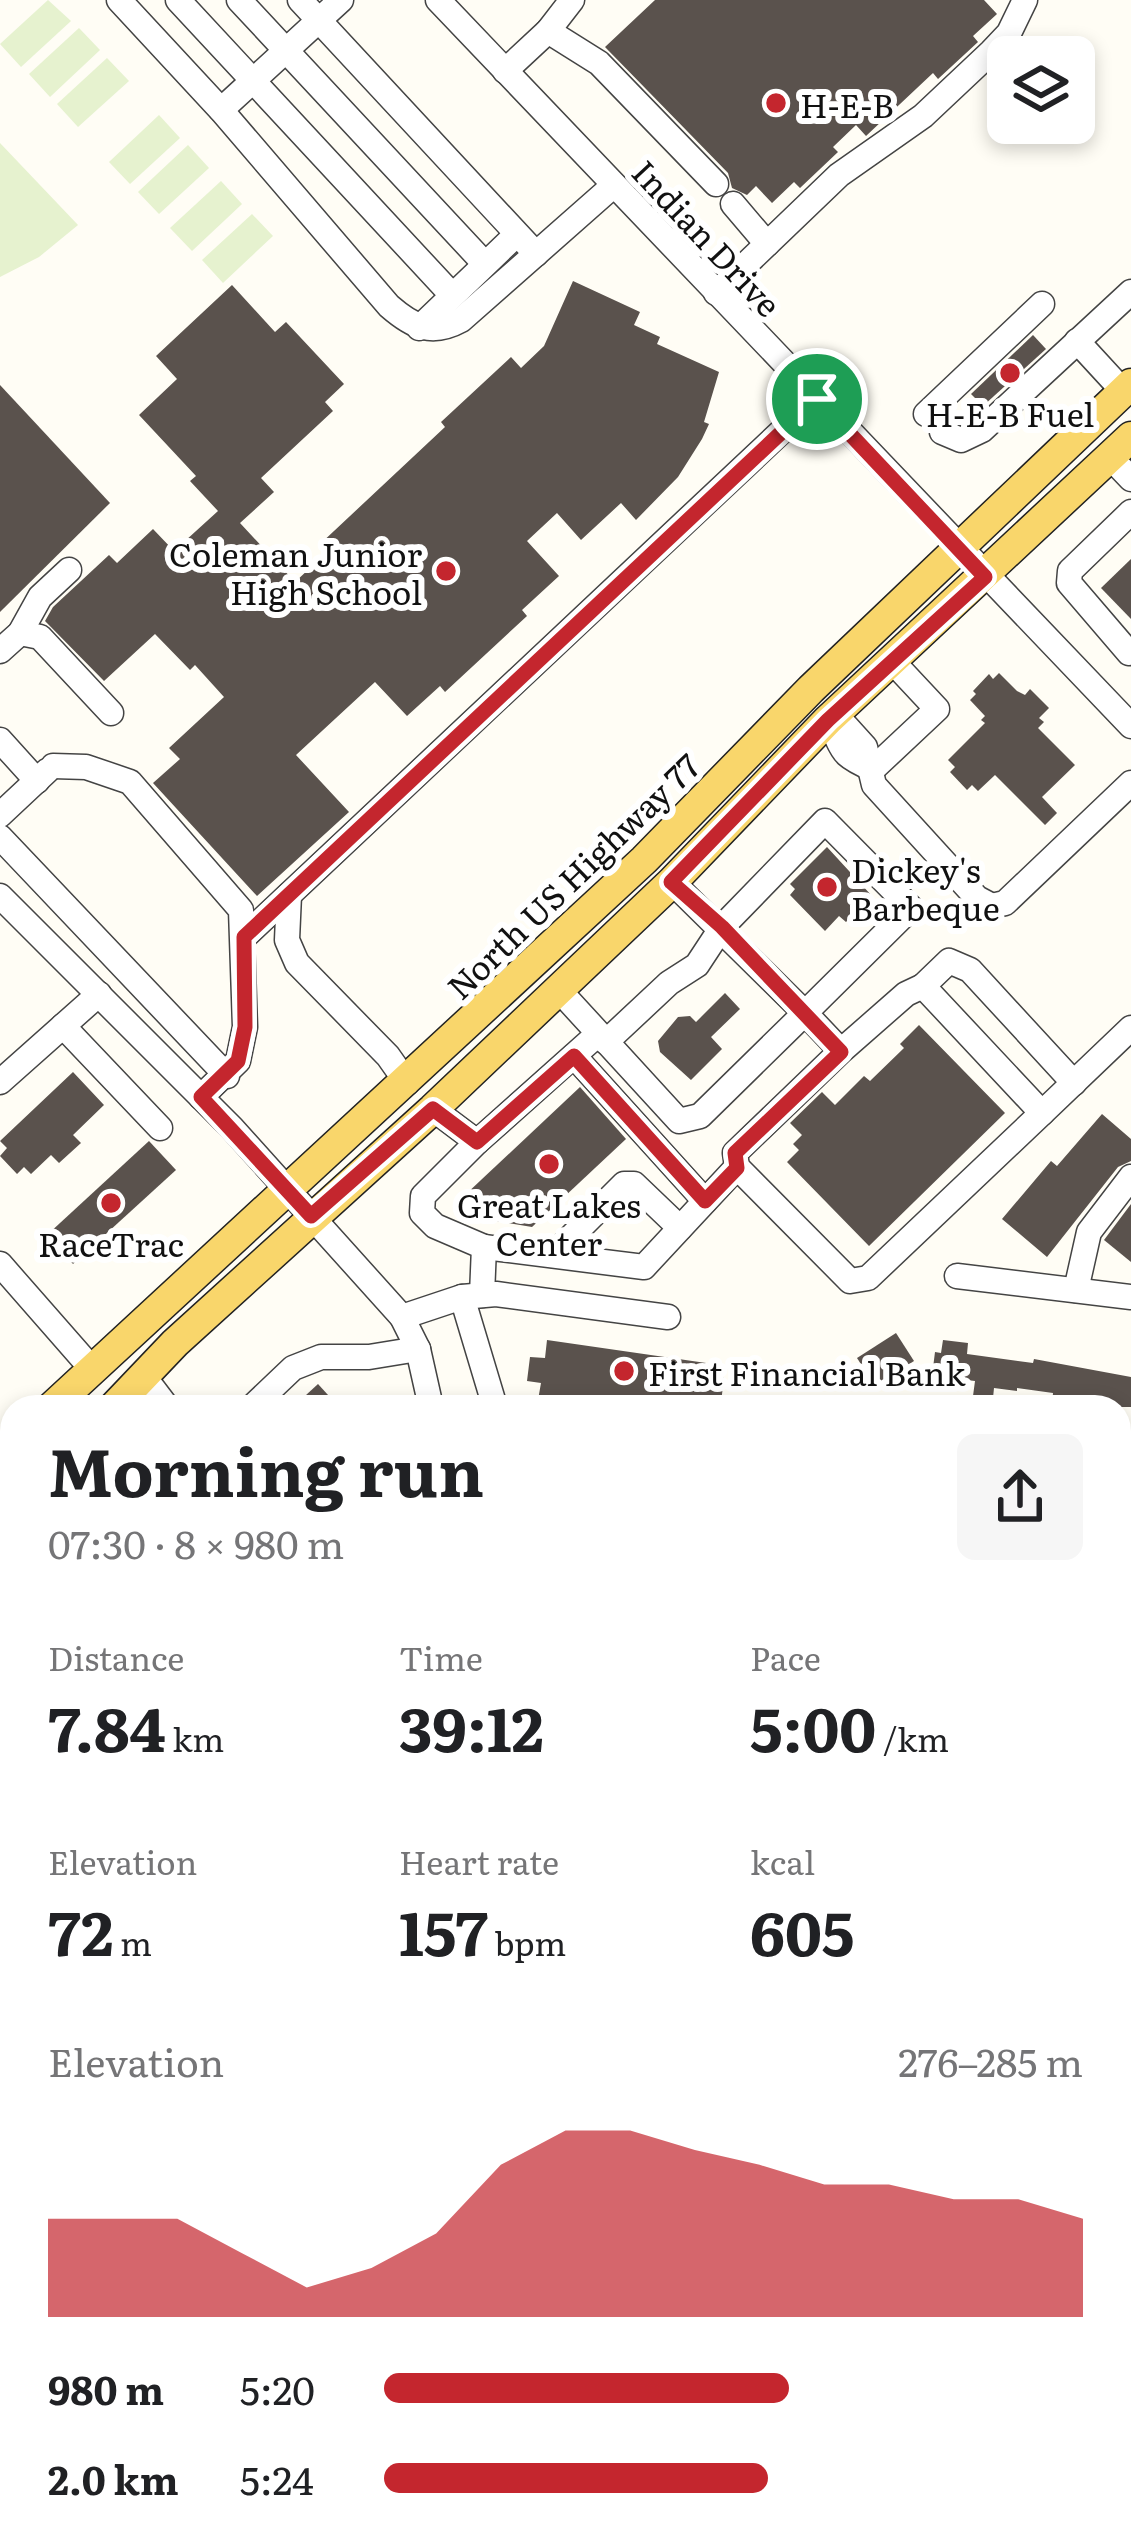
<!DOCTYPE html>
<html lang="en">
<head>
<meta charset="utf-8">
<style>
	:root { --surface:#fff; --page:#f6f6f6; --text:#202124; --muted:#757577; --accent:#c4262e }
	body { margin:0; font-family:Literata,serif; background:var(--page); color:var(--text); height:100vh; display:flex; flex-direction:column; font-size:45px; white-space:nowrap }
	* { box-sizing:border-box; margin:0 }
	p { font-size:39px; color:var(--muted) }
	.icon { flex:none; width:66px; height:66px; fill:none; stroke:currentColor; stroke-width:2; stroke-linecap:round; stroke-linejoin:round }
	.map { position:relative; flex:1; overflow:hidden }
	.side { position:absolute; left:0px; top:1395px; width:1131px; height:1155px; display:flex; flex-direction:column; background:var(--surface); border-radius:36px 36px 0 0; box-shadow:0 6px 18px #0003 }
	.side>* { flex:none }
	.fabs { position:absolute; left:987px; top:36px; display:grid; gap:24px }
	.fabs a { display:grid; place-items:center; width:108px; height:108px; border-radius:18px; background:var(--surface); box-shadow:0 6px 18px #0003; font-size:60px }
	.pin { position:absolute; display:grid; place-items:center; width:102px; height:102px; color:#fff; margin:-51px; border:6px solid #fff; border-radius:50%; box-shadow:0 3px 12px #0007 }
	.round { display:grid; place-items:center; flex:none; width:126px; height:126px; border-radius:18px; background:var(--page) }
	.headline { display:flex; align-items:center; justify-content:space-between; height:204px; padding:0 48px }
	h1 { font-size:66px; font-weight:700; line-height:90px }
	.metrics { display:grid; grid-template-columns:repeat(3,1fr); gap:18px; height:204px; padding:12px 48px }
	.metrics div { display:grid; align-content:center }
	.metrics b { font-size:60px; font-weight:700 }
	.metrics small { font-size:33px; font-weight:400 }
	.metrics p { font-size:33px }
	.chart { height:336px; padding:24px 48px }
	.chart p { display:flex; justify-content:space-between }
	.chart svg { width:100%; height:216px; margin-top:12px; fill:var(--accent); opacity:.7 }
	ul { padding:0 48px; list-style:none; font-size:39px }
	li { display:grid; grid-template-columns:192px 144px 1fr; align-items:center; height:90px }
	li i { height:30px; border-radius:15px; background:var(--accent) }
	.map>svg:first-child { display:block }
</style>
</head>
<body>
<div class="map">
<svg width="1131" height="2548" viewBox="0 0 1131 2548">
	<rect width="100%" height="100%" fill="#fffdf5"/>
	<g fill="#e6f2cf">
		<path d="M 48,0 L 71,21 L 21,67 L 0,44 Z"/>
		<path d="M 79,28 L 100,50 L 50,97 L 29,74 Z"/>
		<path d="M 107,58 L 129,81 L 78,127 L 57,104 Z"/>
		<path d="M 159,115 L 180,138 L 130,184 L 109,162 Z"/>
		<path d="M 0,143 L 78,225 L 39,257 L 0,277 Z"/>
		<path d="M 188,145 L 209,168 L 159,214 L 138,192 Z"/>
		<path d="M 221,181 L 242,204 L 192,251 L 170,228 Z"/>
		<path d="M 252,214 L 273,236 L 223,283 L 202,260 Z"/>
	</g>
	<g fill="#5a524d">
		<path d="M 655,0 L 984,0 L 997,14 L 973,36 L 978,42 L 938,79 L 933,73 L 866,136 L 856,125 L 833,147 L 838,152 L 800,188 L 794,182 L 772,203 L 756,186 L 747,195 L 732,188 L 728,173 L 605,47 Z"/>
		<path d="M 573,281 L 640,312 L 634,325 L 660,337 L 657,344 L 719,372 L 704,422 L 709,424 L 702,439 L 678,477 L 636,520 L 621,503 L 581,540 L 557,513 L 527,541 L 559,576 L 522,610 L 527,616 L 445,692 L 440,686 L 407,716 L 375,682 L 296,755 L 349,812 L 257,896 L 153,783 L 180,759 L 169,748 L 224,697 L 195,665 L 190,670 L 155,634 L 104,681 L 45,621 L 53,607 L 109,555 L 117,563 L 153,529 L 174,551 L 218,511 L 190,481 L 196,476 L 139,415 L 177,379 L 156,356 L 232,285 L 275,332 L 286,322 L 344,384 L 325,402 L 333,411 L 261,478 L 274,492 L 240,523 L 295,582 L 325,554 L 318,546 L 445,427 L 441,422 L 511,357 L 521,368 L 544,346 Z"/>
		<path d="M 1033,335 L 1046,349 L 983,406 L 971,394 Z"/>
		<path d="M 0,385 L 110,503 L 0,612 Z"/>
		<path d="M 1131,559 L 1131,619 L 1101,588 Z"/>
		<path d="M 999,673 L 1017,691 L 1025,695 L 1030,689 L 1049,708 L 1039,718 L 1044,722 L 1038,728 L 1075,765 L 1042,797 L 1057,813 L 1045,825 L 995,775 L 978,791 L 972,785 L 967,790 L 950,772 L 955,767 L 948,760 L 985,723 L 981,720 L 985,716 L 970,700 L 976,694 L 973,691 L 989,674 L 993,679 Z"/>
		<path d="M 827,847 L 872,896 L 846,922 L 839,916 L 825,931 L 790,895 L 795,889 L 790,884 Z"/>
		<path d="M 725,993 L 740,1009 L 711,1037 L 722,1049 L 691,1080 L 660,1052 L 658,1041 L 678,1017 L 690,1016 L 696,1022 Z"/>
		<path d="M 919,1025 L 1005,1113 L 869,1246 L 787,1162 L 799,1150 L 793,1144 L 802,1135 L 790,1123 L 822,1092 L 835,1105 L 864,1076 L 870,1081 L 904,1048 L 900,1044 Z"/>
		<path d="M 73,1072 L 104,1105 L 73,1135 L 81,1143 L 59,1163 L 51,1155 L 31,1174 L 24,1167 L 17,1174 L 0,1156 L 7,1148 L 0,1141 Z"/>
		<path d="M 580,1087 L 626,1139 L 532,1227 L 485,1219 L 464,1196 Z"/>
		<path d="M 1102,1114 L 1131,1139 L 1131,1161 L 1118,1167 L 1047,1257 L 1002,1219 L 1051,1161 L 1057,1166 Z"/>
		<path d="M 149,1141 L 176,1170 L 73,1264 L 47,1235 Z"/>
		<path d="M 1131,1204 L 1131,1262 L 1104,1240 Z"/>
		<path d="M 896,1333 L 914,1361 L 875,1386 L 857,1358 Z"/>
		<path d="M 547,1340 L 720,1365 L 719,1377 L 724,1377 L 721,1403 L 715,1403 L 715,1407 L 636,1407 L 586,1401 L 577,1407 L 553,1407 L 553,1402 L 538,1400 L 541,1383 L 527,1381 L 530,1357 L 545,1358 Z"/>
		<path d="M 943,1340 L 968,1343 L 967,1354 L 1033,1363 L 1034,1359 L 1131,1377 L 1131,1407 L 1107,1407 L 1107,1402 L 1074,1396 L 1072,1407 L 1052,1406 L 1053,1393 L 1017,1388 L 1017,1391 L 994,1388 L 993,1398 L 973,1396 L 975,1381 L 932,1376 L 935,1352 L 941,1353 Z"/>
		<path d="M 318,1384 L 339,1407 L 293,1407 Z"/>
	</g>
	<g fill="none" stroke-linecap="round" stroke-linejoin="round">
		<g stroke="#444" stroke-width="27">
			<g id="minor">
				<path d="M 119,0 L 221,110 L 389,306 C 413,327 432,336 461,320 L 614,185"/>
				<path d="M 178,0 L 452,295"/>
				<path d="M 239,0 L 484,263"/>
				<path d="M 300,0 L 536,254"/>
				<path d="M 438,0 L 1131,726"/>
				<path d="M 548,31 L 599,63 L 716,184"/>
				<path d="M 505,71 L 548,31 L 572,0"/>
				<path d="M 221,110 L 341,0"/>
				<path d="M 733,204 L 767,244"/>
				<path d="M 716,293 L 839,175 L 923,116 L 991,52 L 1009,33 L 1025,0"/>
				<path d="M 419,328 L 516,235"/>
				<path d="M 1077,341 L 1123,391"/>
				<path d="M 926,414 L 1042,304"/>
				<path d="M 942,432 L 961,440 L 982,430 L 1131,292"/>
				<path d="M 1110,457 L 1131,479"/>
				<path d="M 20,633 L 40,637 L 111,713"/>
				<path d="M 0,651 L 20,633 L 40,597 L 69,570"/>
				<path d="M 1129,653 L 1069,583 L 1070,571 L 1131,512"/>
				<path d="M 828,720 C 845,750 836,753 873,769"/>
				<path d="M 833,725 L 846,726 L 865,747 L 874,785 L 977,898 L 992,906 L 1005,903 L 1131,783"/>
				<path d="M 0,740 L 37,781"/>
				<path d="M 53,766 L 86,767 L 130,782 L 241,910 L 245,1027 L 238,1061 L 201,1097"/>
				<path d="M 873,769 L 937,709 L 893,662"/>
				<path d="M 0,815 L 47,771"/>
				<path d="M 0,837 L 227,1076"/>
				<path d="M 289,895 L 287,940 L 297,963 L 388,1056 L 407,1083"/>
				<path d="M 0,896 L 232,1128 L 402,1317 L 418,1349 L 431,1407"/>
				<path d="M 244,937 L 816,399"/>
				<path d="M 923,986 L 949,961 L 970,970 L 1074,1083"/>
				<path d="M 558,989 L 679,1121 L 700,1116 L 805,1013 L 672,882"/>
				<path d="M 63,1026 L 160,1128"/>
				<path d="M 606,1042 L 669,983 L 697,965 L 722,927 L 825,821 L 911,908 L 805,1013 L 841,1051 L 735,1153 L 737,1167 L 850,1281 L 868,1278 L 1042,1113 L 923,986 L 906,994 L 841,1051"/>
				<path d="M 574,1056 L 705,1201"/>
				<path d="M 0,1082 L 99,994"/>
				<path d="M 433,1109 L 477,1142 L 598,1034"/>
				<path d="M 1042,1113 L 1131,1028"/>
				<path d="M 477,1142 L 423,1196 L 422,1213 L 435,1226 L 484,1247 L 482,1295"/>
				<path d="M 484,1247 L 644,1267 L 737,1167"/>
				<path d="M 553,1255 L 624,1184 L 634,1184 L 680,1228"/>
				<path d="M 0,1264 L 92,1369"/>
				<path d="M 957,1276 L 1131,1297"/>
				<path d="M 1076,1290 L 1089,1232 L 1131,1177"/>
				<path d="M 462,1297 L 495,1407"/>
				<path d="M 402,1317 L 462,1297 L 496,1294 L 668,1317"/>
				<path d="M 145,1378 L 167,1407"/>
				<path d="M 252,1407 L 293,1368 L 321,1357 L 369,1357 L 418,1349"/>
				<path d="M 1119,1461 L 1131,1462"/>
				<path d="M 1119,1699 L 1131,1701"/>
				<path d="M 0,1762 C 12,1780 9,1798 0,1817"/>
				<path d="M 1119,1939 L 1131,1941"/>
				<path d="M 0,1996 L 12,1901"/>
				<path d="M 1119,2173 L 1131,2175"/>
				<path d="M 1119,2418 L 1131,2419"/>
				<path d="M 620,2538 L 627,2548"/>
				<path d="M 958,2538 L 965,2548"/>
				<path d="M 841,2548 L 855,2538"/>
			</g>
		</g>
		<g stroke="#222" stroke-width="33">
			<g id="major">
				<path d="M 52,1407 L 644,860 L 811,689 L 1131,384"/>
				<path d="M 114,1407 L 175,1343 L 433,1109 L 672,882 L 828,720 L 1131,437"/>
				<path d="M 0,1456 L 12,1474"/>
				<path d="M 0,1510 L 12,1499"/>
			</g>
		</g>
		<use href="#minor" stroke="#fff" stroke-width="24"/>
		<use href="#major" stroke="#f9d66b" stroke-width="30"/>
	</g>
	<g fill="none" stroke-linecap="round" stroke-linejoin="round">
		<g stroke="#fff" stroke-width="24">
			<path id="route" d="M 817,399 L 985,577 L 828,720 L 671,882 L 722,927 L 841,1052 L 735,1153 L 737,1168 L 705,1201 L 574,1056 L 477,1142 L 433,1109 L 311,1216 L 201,1097 L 238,1061 L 245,1027 L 244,937 Z"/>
		</g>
		<use href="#route" stroke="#c4262e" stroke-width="15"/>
	</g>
	<g fill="#c4262e" stroke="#fff" stroke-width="4.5">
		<circle cx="776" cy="103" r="12"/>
		<circle cx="1010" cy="373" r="12"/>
		<circle cx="446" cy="571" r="12"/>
		<circle cx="827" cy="887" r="12"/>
		<circle cx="549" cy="1164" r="12"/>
		<circle cx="111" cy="1203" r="12"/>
		<circle cx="624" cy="1371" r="12"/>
	</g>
	<g text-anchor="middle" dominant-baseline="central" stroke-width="12" stroke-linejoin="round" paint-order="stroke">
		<g font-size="33" fill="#111" stroke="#fff" text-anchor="start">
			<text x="800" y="103">H-E-B</text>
			<text x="1010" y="412" text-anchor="middle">H-E-B Fuel</text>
			<text x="422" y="552" text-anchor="end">Coleman Junior<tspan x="422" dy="38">High School</tspan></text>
			<text x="851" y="868">Dickey's<tspan x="851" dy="38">Barbeque</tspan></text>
			<text x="549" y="1203" text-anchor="middle">Great Lakes<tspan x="549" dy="38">Center</tspan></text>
			<text x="111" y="1242" text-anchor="middle">RaceTrac</text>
			<text x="648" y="1371">First Financial Bank</text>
		</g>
		<g font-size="33" fill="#111" stroke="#fff">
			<text transform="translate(708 237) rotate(47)">Indian Drive</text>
			<text transform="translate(572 875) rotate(-44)">North US Highway 77</text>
		</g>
	</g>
</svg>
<div class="fabs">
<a><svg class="icon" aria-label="layers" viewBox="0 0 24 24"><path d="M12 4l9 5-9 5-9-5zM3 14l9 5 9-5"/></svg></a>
</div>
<div class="pin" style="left:817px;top:399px;background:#1e9e55"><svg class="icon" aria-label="arrive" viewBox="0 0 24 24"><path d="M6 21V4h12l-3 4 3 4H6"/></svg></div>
<section class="side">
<div class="headline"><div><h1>Morning run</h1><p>07:30 · 8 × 980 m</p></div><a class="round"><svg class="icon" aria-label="share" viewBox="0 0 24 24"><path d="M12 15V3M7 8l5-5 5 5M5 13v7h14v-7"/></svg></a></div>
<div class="metrics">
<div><p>Distance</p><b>7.84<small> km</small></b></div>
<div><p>Time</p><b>39:12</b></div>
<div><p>Pace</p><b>5:00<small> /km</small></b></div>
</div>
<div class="metrics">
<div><p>Elevation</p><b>72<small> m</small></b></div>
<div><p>Heart rate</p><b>157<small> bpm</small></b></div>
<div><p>kcal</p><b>605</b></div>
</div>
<div class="chart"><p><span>Elevation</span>276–285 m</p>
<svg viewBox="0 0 160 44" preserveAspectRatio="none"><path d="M0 44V24L10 24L20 24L30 31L40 38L50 34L60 27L70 13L80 6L90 6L100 10L110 13L120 17L130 17L140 20L150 20L160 24V44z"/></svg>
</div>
<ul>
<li><b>980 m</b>5:20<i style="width:58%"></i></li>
<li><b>2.0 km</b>5:24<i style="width:55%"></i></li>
</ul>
</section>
</div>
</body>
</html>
